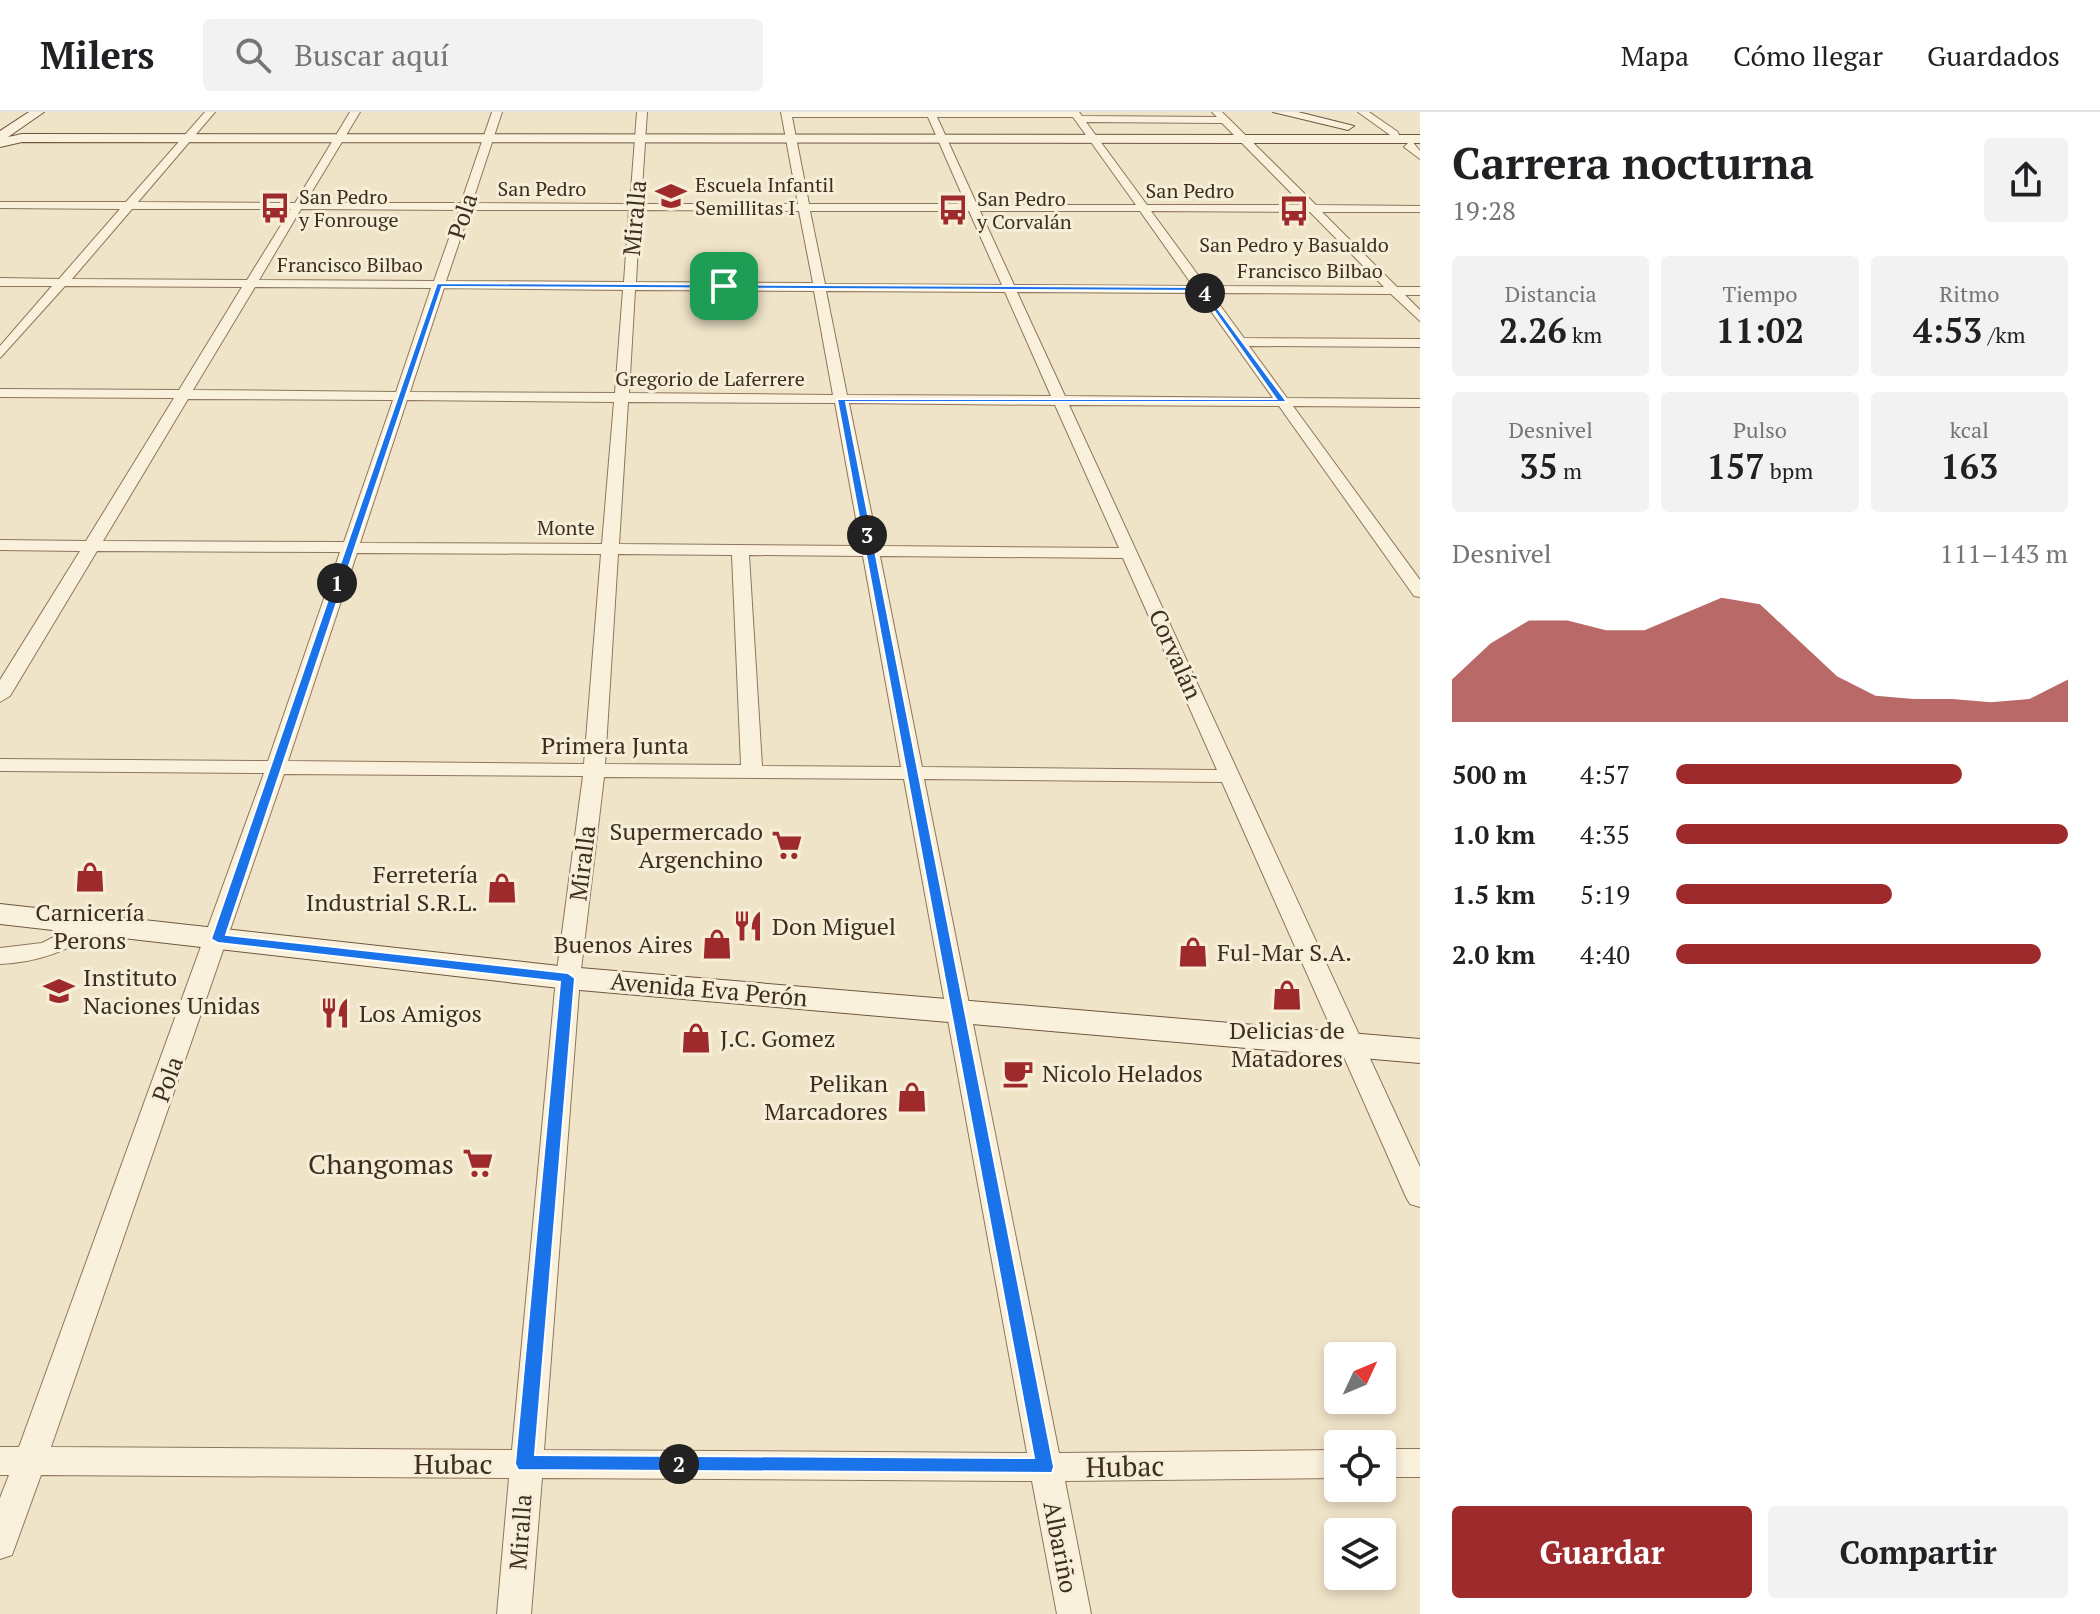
<!DOCTYPE html>
<html lang="es">
<head>
<meta charset="utf-8">
<style>
	:root { --surface:#fff; --page:#f2f2f2; --text:#202124; --muted:#757577; --line:#e0e0e0; --accent:#9e2a2b }
	body { margin:0; font-family:"PT Serif",serif; background:var(--page); color:var(--text); height:100vh; display:flex; flex-direction:column; font-size:30px; white-space:nowrap }
	* { box-sizing:border-box; margin:0 }
	p { font-size:26px; color:var(--muted) }
	.icon { flex:none; width:44px; height:44px; fill:none; stroke:currentColor; stroke-width:2; stroke-linecap:round; stroke-linejoin:round }
	.map { position:relative; flex:1; overflow:hidden }
	.panel { display:flex; flex-direction:column; background:var(--surface); width:680px }
	.panel>* { flex:none }
	.needle { width:52px; rotate:46deg }
	.tools { position:absolute; left:1324px; top:1230px; display:grid; gap:16px }
	.tools a { display:grid; place-items:center; width:72px; height:72px; border-radius:8px; background:var(--surface); box-shadow:0 4px 12px #0003; font-size:40px }
	.pin { position:absolute; display:grid; place-items:center; width:68px; height:68px; color:#fff; margin:-34px; border-radius:16px; box-shadow:0 4px 12px #0006 }
	.km { position:absolute; width:40px; height:40px; margin:-20px; border-radius:50%; background:#222; color:#fff; font-size:22px; line-height:40px; text-align:center }
	.round { display:grid; place-items:center; flex:none; width:84px; height:84px; border-radius:8px; background:var(--page) }
	.headline { display:flex; align-items:center; justify-content:space-between; height:136px; padding:0 32px }
	h1 { font-size:44px; font-weight:800; line-height:60px }
	.metrics { display:grid; grid-template-columns:repeat(3,1fr); gap:12px; height:136px; padding:8px 32px }
	.metrics div { display:grid; align-content:center; border-radius:8px; background:var(--page); text-align:center }
	.metrics b { font-size:34px; font-weight:800 }
	.metrics small { font-size:22px; font-weight:400 }
	.metrics p { font-size:22px }
	.chart { height:224px; padding:16px 32px }
	.chart p { display:flex; justify-content:space-between }
	.chart svg { width:100%; height:144px; margin-top:8px; fill:var(--accent); opacity:.7 }
	.action { display:flex; gap:16px; margin-top:auto; padding:16px 32px }
	.action a { flex:1; height:92px; border-radius:8px; background:var(--accent); color:#fff; font-size:32px; font-weight:800; line-height:92px; text-align:center }
	.action a+a { background:var(--page); color:var(--text) }
	ul { padding:0 32px; list-style:none; font-size:26px }
	li { display:grid; grid-template-columns:128px 96px 1fr; align-items:center; height:60px }
	li i { height:20px; border-radius:10px; background:var(--accent) }
	header { display:flex; align-items:center; gap:48px; box-sizing:border-box; height:112px; padding:0 40px; background:var(--surface); border-bottom:2px solid var(--line) }
	header strong { font-size:38px }
	nav { display:flex; gap:44px; margin-inline-start:auto; font-size:28px }
	.search { width:560px; height:72px; background:var(--page); display:flex; align-items:center; gap:20px; box-sizing:border-box; padding:0 28px; border-radius:8px; color:var(--muted); font-size:30px }
	main { display:flex; flex:1; min-height:0 }
	.map>svg:first-child { display:block }
</style>
</head>
<body>
<header>
<strong>Milers</strong>
<div class="search"><svg class="icon" aria-label="search" viewBox="0 0 24 24"><circle cx="10" cy="10" r="6"/><path d="M15 15l6 6"/></svg>Buscar aquí</div>
<nav><a>Mapa</a><a>Cómo llegar</a><a>Guardados</a></nav>
</header>
<main>
<div class="map">
<svg width="1420" height="1502" viewBox="0 0 1420 1502">
	<rect width="100%" height="100%" fill="#f0e4c8"/>
	<g fill="none" stroke-linecap="round" stroke-linejoin="round">
		<g stroke="#8d765c" stroke-width="2">
			<g id="street">
				<path d="M 205,0 L 215,0 L 138,90 L 295,91 L 350,0 L 360,0 L 305,91 L 461,91 L 492,0 L 502,0 L 472,91 L 630,92 L 637,0 L 647,0 L 641,92 L 798,92 L 781,0 L 1079,0 L 1082,4 L 1217,5 L 1212,0 L 1222,0 L 1316,93 L 1420,94 L 1420,100 L 1322,100 L 1397,175 L 1420,175 L 1420,183 L 1405,183 L 1420,198 L 1420,209 L 1391,182 L 1211,181 L 1244,226 L 1420,227 L 1420,235 L 1249,234 L 1287,286 L 1420,287 L 1420,295 L 1293,294 L 1420,468 L 1420,485 L 1414,484 L 1279,294 L 1069,293 L 1420,1055 L 1420,1095 L 1410,1092 L 1406,1085 L 1222,670 L 924,667 L 1059,1341 L 1338,1338 L 1338,1366 L 1065,1369 L 1091,1502 L 1057,1502 L 1032,1369 L 542,1366 L 531,1502 L 497,1502 L 509,1366 L 41,1363 L 12,1443 L 0,1447 L 0,1386 L 9,1363 L 0,1363 L 0,1335 L 19,1335 L 264,661 L 0,659 L 0,647 L 268,649 L 340,440 L 97,439 L 10,584 L 0,590 L 0,568 L 80,439 L 0,438 L 0,428 L 86,429 L 174,286 L 0,285 L 0,277 L 179,278 L 242,175 L 65,174 L 0,246 L 0,234 L 52,174 L 0,174 L 0,166 L 59,167 L 120,97 L 0,96 L 0,90 L 126,90 ZM 792,5 L 928,5 L 966,92 L 809,92 ZM 937,5 L 1073,5 L 1136,93 L 977,93 ZM 1086,10 L 1222,11 L 1303,93 L 1147,93 ZM 132,97 L 291,97 L 247,168 L 72,167 ZM 301,97 L 459,98 L 434,169 L 259,168 ZM 470,98 L 629,98 L 624,170 L 446,169 ZM 640,98 L 799,99 L 813,171 L 636,170 ZM 810,99 L 969,99 L 1002,173 L 825,172 ZM 980,99 L 1140,99 L 1193,174 L 1014,173 ZM 1151,99 L 1310,100 L 1384,175 L 1206,174 ZM 255,175 L 431,176 L 396,280 L 193,278 ZM 444,176 L 623,178 L 615,281 L 410,280 ZM 635,178 L 814,179 L 833,283 L 629,281 ZM 826,179 L 1005,180 L 1051,284 L 847,283 ZM 1017,180 L 1198,181 L 1273,286 L 1065,284 ZM 188,287 L 393,288 L 344,430 L 103,429 ZM 407,288 L 614,290 L 602,432 L 360,431 ZM 628,290 L 835,291 L 861,434 L 619,432 ZM 849,291 L 1055,293 L 1119,436 L 878,434 ZM 357,441 L 601,442 L 584,652 L 288,649 ZM 618,442 L 732,443 L 741,653 L 605,652 ZM 749,443 L 863,444 L 901,655 L 762,654 ZM 880,444 L 1123,446 L 1217,658 L 922,655 ZM 284,662 L 583,664 L 556,866 L 512,1338 L 51,1335 ZM 604,665 L 904,667 L 1027,1341 L 544,1338 L 580,866 Z"/>
				<path d="M 1358,0 L 1369,0 L 1398,20 L 1400,27 L 1392,29 L 1390,23 Z"/>
				<path d="M 1411,28 L 1420,39 L 1420,47 L 1404,35 Z"/>
				<path d="M 95,804 L 103,806 L 107,811 L 103,816 C 70,838 40,850 0,852 L 0,836 L 42,831 Z"/>
				<rect x="1382" y="1337" width="38" height="28"/>
			</g>
		</g>
		<g stroke="#6f573f" stroke-width="2">
			<g id="secondary">
				<path d="M 29,0 L 44,0 L 8,25 L 22,22 L 1420,23 L 1420,31 L 22,30 L 0,35 L 0,19 Z"/>
				<path d="M 1273,0 L 1298,0 L 1354,14 L 1348,18 Z"/>
				<path d="M 0,792 L 568,855 L 1420,927 L 1420,951 L 568,877 L 0,812 Z"/>
			</g>
		</g>
		<use href="#street" fill="#faf1dc" fill-rule="evenodd"/>
		<use href="#secondary" fill="#faf1dc" fill-rule="evenodd"/>
	</g>
	<path fill="#1a73e8" stroke="#fff" stroke-width="2" fill-rule="evenodd" d="M 437,171 L 1202,175 L 1287,290 L 846,290 L 1054,1355 L 1052,1361 L 518,1358 L 515,1352 L 560,870 L 218,831 L 211,827 ZM 442,175 L 1200,179 L 1276,287 L 837,287 L 1034,1346 L 535,1343 L 575,866 L 568,861 L 226,823 Z"/>
	<defs>
		<g id="school-bare" transform="scale(2.4)"><path d="M0-5L7-2L0 1L-7-2ZM-4 1L0 2.5L4 1V4Q0 6-4 4Z" fill="#9e2a2b" stroke="#f7eed8" stroke-width="2.5" paint-order="stroke"/></g>
		<g id="bus-bare" transform="scale(2.4)"><path d="M-5-6H5V4H4V6H2V4H-2V6H-4V4H-5ZM-3.5-4V0h7V-4ZM-3.5 1.2v1.5H-2V1.2ZM2 1.2v1.5H3.5V1.2Z" fill="#9e2a2b" stroke="#f7eed8" stroke-width="2.5" paint-order="stroke"/></g>
		<g id="supermarket-bare" transform="scale(2.4)"><path d="M-6-5.5h2.5l.6 2H6L4.5 2H-2.5L-4.4-4H-6ZM-1.5 3.2a1.3 1.3 0 1 0 .1 0ZM3 3.2a1.3 1.3 0 1 0 .1 0Z" fill="#9e2a2b" stroke="#f7eed8" stroke-width="2.5" paint-order="stroke"/></g>
		<g id="shop-bare" transform="scale(2.4)"><path d="M-5-2.5h2.3a2.7 3.5 0 0 1 5.4 0H5L5.5 6h-11ZM-1.5-2.5h3a1.5 2.3 0 0 0-3 0Z" fill="#9e2a2b" stroke="#f7eed8" stroke-width="2.5" paint-order="stroke"/></g>
		<g id="restaurant-bare" transform="scale(2.4)"><path d="M-5-6h1v4h1v-4h1v4h1v-4h1v5L-1.5 .5V6h-2V.5L-5-1ZM5-6V6H3V1.5H1.5Q1.5-4 5-6Z" fill="#9e2a2b" stroke="#f7eed8" stroke-width="2.5" paint-order="stroke"/></g>
		<g id="cafe-bare" transform="scale(2.4)"><path d="M-5.5-4.5H6V0H3Q3 3.5 0 3.5H-2.5Q-5.5 3.5-5.5 0ZM3-3.2v2h1.7v-2ZM-6 4.5H4V6H-6Z" fill="#9e2a2b" stroke="#f7eed8" stroke-width="2.5" paint-order="stroke"/></g>
	</defs>
	<g fill-rule="evenodd">
		<use href="#school-bare" x="671" y="84"/>
		<use href="#bus-bare" x="275" y="96"/>
		<use href="#bus-bare" x="953" y="98"/>
		<use href="#bus-bare" x="1294" y="99"/>
		<use href="#supermarket-bare" x="787" y="733"/>
		<use href="#shop-bare" x="90" y="765"/>
		<use href="#shop-bare" x="502" y="776"/>
		<use href="#restaurant-bare" x="748" y="814"/>
		<use href="#shop-bare" x="717" y="832"/>
		<use href="#shop-bare" x="1193" y="840"/>
		<use href="#school-bare" x="59" y="879"/>
		<use href="#shop-bare" x="1287" y="883"/>
		<use href="#restaurant-bare" x="335" y="901"/>
		<use href="#shop-bare" x="696" y="926"/>
		<use href="#cafe-bare" x="1018" y="961"/>
		<use href="#shop-bare" x="912" y="985"/>
		<use href="#supermarket-bare" x="478" y="1051"/>
	</g>
	<g text-anchor="middle" dominant-baseline="central" stroke-width="6" stroke-linejoin="round" paint-order="stroke">
		<g font-size="20" fill="#3d2e20" stroke="#f7eed8" text-anchor="start">
			<text x="695" y="72">Escuela Infantil<tspan x="695" dy="23">Semillitas I</tspan></text>
			<text x="299" y="84">San Pedro<tspan x="299" dy="23">y Fonrouge</tspan></text>
			<text x="977" y="86">San Pedro<tspan x="977" dy="23">y Corvalán</tspan></text>
			<text x="1294" y="132" text-anchor="middle">San Pedro y Basualdo</text>
		</g>
		<g font-size="20" fill="#3d2e20" stroke="#f7eed8">
			<text x="542" y="76">San Pedro</text>
			<text x="1190" y="78">San Pedro</text>
			<text x="350" y="152">Francisco Bilbao</text>
			<text x="1310" y="158">Francisco Bilbao</text>
			<text x="710" y="266">Gregorio de Laferrere</text>
			<text x="566" y="415">Monte</text>
		</g>
		<g font-size="24" fill="#3d2e20" stroke="#f7eed8">
			<text transform="translate(462 104) rotate(-72)">Pola</text>
			<text transform="translate(634 106) rotate(-85)">Miralla</text>
			<text transform="translate(1176 542) rotate(66)">Corvalán</text>
			<text x="615" y="633">Primera Junta</text>
			<text transform="translate(582 751) rotate(-83)">Miralla</text>
			<text transform="translate(709 877) rotate(5)">Avenida Eva Perón</text>
			<text transform="translate(167 967) rotate(-70)">Pola</text>
			<text transform="translate(520 1420) rotate(-86)">Miralla</text>
			<text transform="translate(1061 1435) rotate(79)">Albariño</text>
		</g>
		<g font-size="24" fill="#3d2e20" stroke="#f7eed8" text-anchor="start">
			<text x="763" y="719" text-anchor="end">Supermercado<tspan x="763" dy="28">Argenchino</tspan></text>
			<text x="478" y="762" text-anchor="end">Ferretería<tspan x="478" dy="28">Industrial S.R.L.</tspan></text>
			<text x="90" y="800" text-anchor="middle">Carnicería<tspan x="90" dy="28">Perons</tspan></text>
			<text x="772" y="814">Don Miguel</text>
			<text x="693" y="832" text-anchor="end">Buenos Aires</text>
			<text x="1217" y="840">Ful-Mar S.A.</text>
			<text x="83" y="865">Instituto<tspan x="83" dy="28">Naciones Unidas</tspan></text>
			<text x="359" y="901">Los Amigos</text>
			<text x="1287" y="918" text-anchor="middle">Delicias de<tspan x="1287" dy="28">Matadores</tspan></text>
			<text x="720" y="926">J.C. Gomez</text>
			<text x="1042" y="961">Nicolo Helados</text>
			<text x="888" y="971" text-anchor="end">Pelikan<tspan x="888" dy="28">Marcadores</tspan></text>
		</g>
		<g font-size="28" fill="#3d2e20" stroke="#f7eed8" text-anchor="end">
			<text x="454" y="1051">Changomas</text>
		</g>
		<g font-size="28" fill="#3d2e20" stroke="#f7eed8">
			<text x="453" y="1351">Hubac</text>
			<text transform="translate(1125 1354) rotate(-1)">Hubac</text>
		</g>
	</g>
</svg>
<div class="tools">
<a><svg class="needle" viewBox="-14 -14 28 28"><path d="M0-13l5 13h-10z" fill="#e53935"/><path d="M0 13l5-13h-10z" fill="#757577"/></svg></a>
<a><svg class="icon" aria-label="locate" viewBox="0 0 24 24"><circle cx="12" cy="12" r="6"/><path d="M12 2v4M12 18v4M2 12h4M18 12h4"/></svg></a>
<a><svg class="icon" aria-label="layers" viewBox="0 0 24 24"><path d="M12 4l9 5-9 5-9-5zM3 14l9 5 9-5"/></svg></a>
</div>
<div class="pin" style="left:724px;top:174px;background:#1e9e55"><svg class="icon" aria-label="arrive" viewBox="0 0 24 24"><path d="M6 21V4h12l-3 4 3 4H6"/></svg></div>
<b class="km" style="left:337px;top:471px">1</b>
<b class="km" style="left:679px;top:1352px">2</b>
<b class="km" style="left:867px;top:423px">3</b>
<b class="km" style="left:1205px;top:181px">4</b>
</div>
<section class="panel">
<div class="headline"><div><h1>Carrera nocturna</h1><p>19:28</p></div><a class="round"><svg class="icon" aria-label="share" viewBox="0 0 24 24"><path d="M12 15V3M7 8l5-5 5 5M5 13v7h14v-7"/></svg></a></div>
<div class="metrics">
<div><p>Distancia</p><b>2.26<small> km</small></b></div>
<div><p>Tiempo</p><b>11:02</b></div>
<div><p>Ritmo</p><b>4:53<small> /km</small></b></div>
</div>
<div class="metrics">
<div><p>Desnivel</p><b>35<small> m</small></b></div>
<div><p>Pulso</p><b>157<small> bpm</small></b></div>
<div><p>kcal</p><b>163</b></div>
</div>
<div class="chart"><p><span>Desnivel</span>111–143 m</p>
<svg viewBox="0 0 160 44" preserveAspectRatio="none"><path d="M0 44V31L10 20L20 13L30 13L40 16L50 16L60 11L70 6L80 8L90 19L100 30L110 36L120 37L130 37L140 38L150 37L160 31V44z"/></svg>
</div>
<ul>
<li><b>500 m</b>4:57<i style="width:73%"></i></li>
<li><b>1.0 km</b>4:35<i style="width:100%"></i></li>
<li><b>1.5 km</b>5:19<i style="width:55%"></i></li>
<li><b>2.0 km</b>4:40<i style="width:93%"></i></li>
</ul>
<div class="action"><a>Guardar</a><a>Compartir</a></div>
</section>
</main>
</body>
</html>
